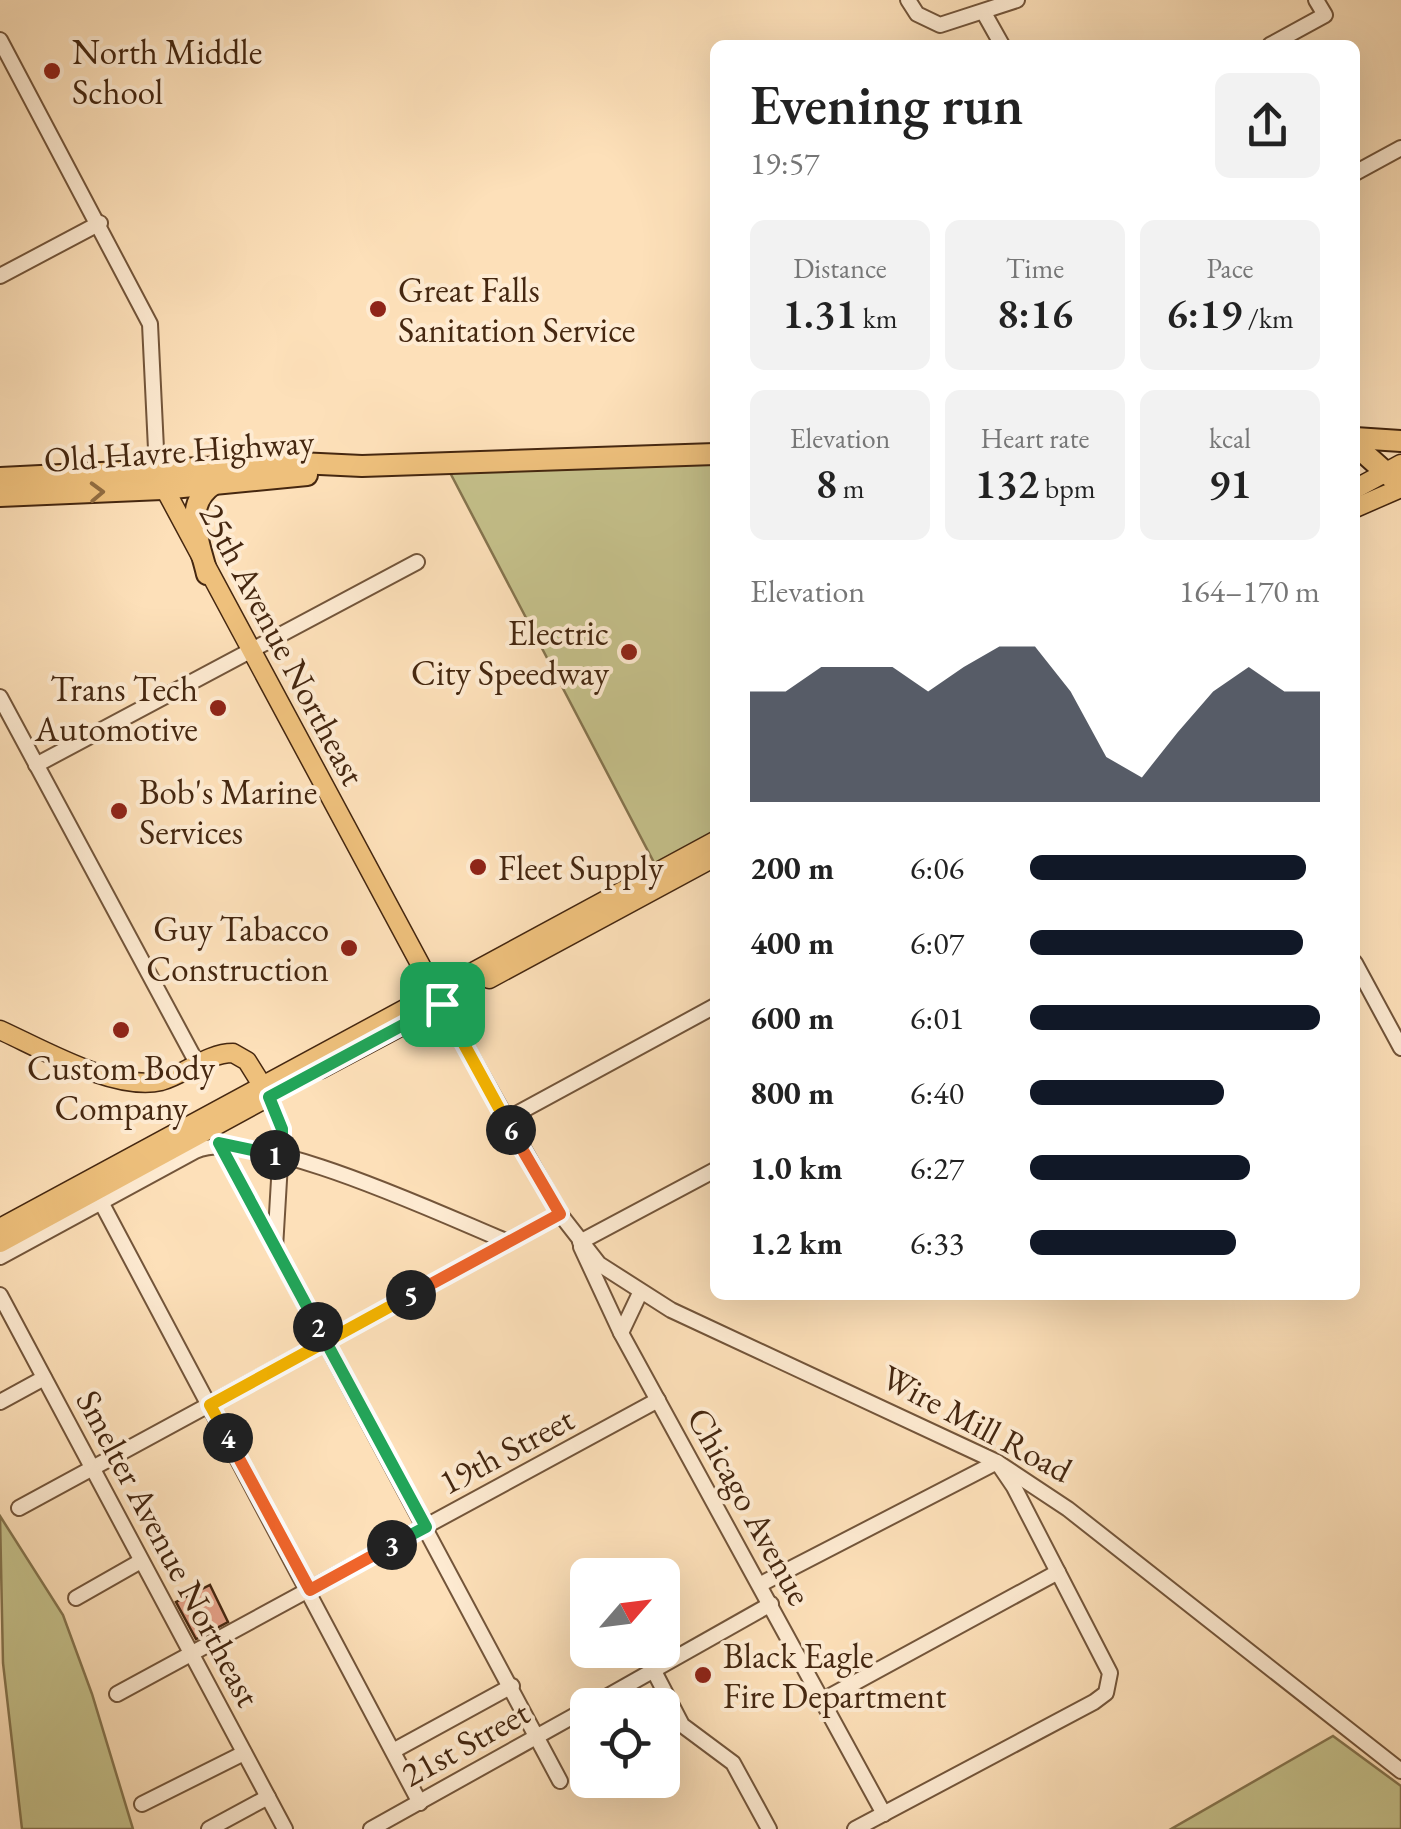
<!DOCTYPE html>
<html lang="en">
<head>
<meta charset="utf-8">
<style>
	:root { --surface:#fff; --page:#f2f2f2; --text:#222; --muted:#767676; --accent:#111827 }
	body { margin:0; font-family:"EB Garamond",serif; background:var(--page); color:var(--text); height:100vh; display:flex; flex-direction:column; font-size:38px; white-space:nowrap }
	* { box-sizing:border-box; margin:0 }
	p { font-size:32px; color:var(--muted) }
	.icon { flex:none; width:55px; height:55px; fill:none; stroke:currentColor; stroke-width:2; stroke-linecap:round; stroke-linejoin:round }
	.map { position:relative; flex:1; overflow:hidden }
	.panel { position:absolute; left:710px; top:40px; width:650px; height:1260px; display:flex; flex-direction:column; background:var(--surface); border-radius:15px; box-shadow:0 10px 40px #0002 }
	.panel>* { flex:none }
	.needle { width:65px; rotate:62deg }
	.controls { position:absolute; left:570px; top:1558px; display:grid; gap:20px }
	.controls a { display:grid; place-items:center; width:110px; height:110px; border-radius:15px; background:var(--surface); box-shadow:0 10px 40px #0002; font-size:50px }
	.pin { position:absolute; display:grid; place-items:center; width:85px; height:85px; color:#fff; margin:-42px; border-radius:20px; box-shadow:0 5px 15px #0006 }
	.km { position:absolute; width:50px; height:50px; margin:-25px; border-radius:50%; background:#222; color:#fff; font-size:28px; line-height:50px; text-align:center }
	.round { display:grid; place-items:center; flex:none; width:105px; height:105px; border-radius:15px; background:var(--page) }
	.overview { display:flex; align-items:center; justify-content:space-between; height:170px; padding:0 40px }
	h1 { font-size:55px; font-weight:600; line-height:75px }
	.figures { display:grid; grid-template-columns:repeat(3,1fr); gap:15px; height:170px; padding:10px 40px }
	.figures div { display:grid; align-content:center; border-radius:15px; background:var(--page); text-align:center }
	.figures b { font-size:42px; font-weight:600 }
	.figures small { font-size:28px; font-weight:400 }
	.figures p { font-size:28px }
	.chart { height:280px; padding:20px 40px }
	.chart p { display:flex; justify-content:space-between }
	.chart svg { width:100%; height:180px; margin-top:10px; fill:var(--accent); opacity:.7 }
	ul { padding:0 40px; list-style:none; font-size:32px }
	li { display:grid; grid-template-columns:160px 120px 1fr; align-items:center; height:75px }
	li i { height:25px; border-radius:12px; background:var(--accent) }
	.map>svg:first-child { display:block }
</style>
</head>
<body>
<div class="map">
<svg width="1401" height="1829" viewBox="0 0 1401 1829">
	<rect width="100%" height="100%" fill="#fde0b9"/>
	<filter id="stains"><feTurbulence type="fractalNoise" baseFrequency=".002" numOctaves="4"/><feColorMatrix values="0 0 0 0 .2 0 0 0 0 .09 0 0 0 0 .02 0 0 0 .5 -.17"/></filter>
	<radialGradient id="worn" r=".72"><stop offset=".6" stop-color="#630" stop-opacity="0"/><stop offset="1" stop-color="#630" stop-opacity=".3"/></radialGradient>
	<g fill="#c5c18b" stroke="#85744e" stroke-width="2.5">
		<path d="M 715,453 L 715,841 L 659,872 L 445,463 Z"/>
		<path d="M 0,1516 L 63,1615 L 92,1694 L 133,1829 L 22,1829 L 3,1663 Z"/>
		<path d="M 1333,1736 L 1401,1786 L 1401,1829 L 1171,1829 Z"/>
	</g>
	<path fill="#e7a38a" stroke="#452710" stroke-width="2.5" d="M 210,1585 L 228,1622 L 196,1639 L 176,1602 Z"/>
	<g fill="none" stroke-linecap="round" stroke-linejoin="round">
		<g stroke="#73553a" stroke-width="18">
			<g id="minor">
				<path d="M 908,0 L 917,14 L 940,25 L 1017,0"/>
				<path d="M 984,13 L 1002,45"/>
				<path d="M 0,40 L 150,324 L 157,470"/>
				<path d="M 1270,45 L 1325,15 L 1316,0"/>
				<path d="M 1355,173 L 1401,148"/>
				<path d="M 0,276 L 100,223"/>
				<path d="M 0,697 L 198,1065"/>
				<path d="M 36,765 L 417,562"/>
				<path d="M 1355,963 L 1401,1048"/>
				<path d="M 442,1004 L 560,1214 L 599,1264 L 671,1310 L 997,1462 L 1068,1509 L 1401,1771"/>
				<path d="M 269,1097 L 282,1129 L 275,1248"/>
				<path d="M 505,1120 L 715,1006"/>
				<path d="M 219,1143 L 560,1781"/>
				<path d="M 101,1202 L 420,1803"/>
				<path d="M 580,1242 L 715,1170"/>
				<path d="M 581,1247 L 621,1333 L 884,1814"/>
				<path d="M 0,1257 L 195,1151 C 254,1125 444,1216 508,1242"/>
				<path d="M 0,1295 L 285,1829"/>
				<path d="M 621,1333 L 640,1293"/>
				<path d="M 0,1402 L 44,1378"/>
				<path d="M 19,1508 L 560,1214"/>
				<path d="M 761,1584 L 997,1462 L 1014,1487 L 1110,1673 L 1106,1693 L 1094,1702 L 855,1829"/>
				<path d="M 76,1598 L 141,1561"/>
				<path d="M 643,1650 L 682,1725 L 733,1763 L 769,1829"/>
				<path d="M 117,1694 L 658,1400"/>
				<path d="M 823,1700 L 1058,1572"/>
				<path d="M 592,1705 L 771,1604"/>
				<path d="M 393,1751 L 512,1686"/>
				<path d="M 142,1804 L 244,1753"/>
				<path d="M 209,1829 L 268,1797"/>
				<path d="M 371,1829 L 588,1708"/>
			</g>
		</g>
		<g stroke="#452710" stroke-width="21">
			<g id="major">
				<path d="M 160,480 L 441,1003"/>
				<path d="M 1355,489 L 1401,464"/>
				<path d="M 1355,508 L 1401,488"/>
				<path d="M 489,979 L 715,857"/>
				<path d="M 0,1030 C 42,1049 116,1092 161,1081 C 186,1074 207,1053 233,1053 L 247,1061 L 267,1093"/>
				<path d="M 321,1069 L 400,1027"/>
				<path d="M 0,1228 L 715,841"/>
				<path d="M 0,1243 L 272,1095"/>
			</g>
		</g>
		<g stroke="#452710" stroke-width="24">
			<g id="highway">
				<path d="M 1355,438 L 1401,441"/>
				<path d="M 1355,445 L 1401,486"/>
				<path d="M 0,478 L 299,463 L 362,466 L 715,454"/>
				<path d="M 0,496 L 162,489 L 307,475"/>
				<path d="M 207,574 C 200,543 181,505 214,484"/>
			</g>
		</g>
		<use href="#minor" stroke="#feebd2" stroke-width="14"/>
		<use href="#major" stroke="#eec07c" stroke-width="18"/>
		<use href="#highway" stroke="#eec07c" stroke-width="20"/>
	</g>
	<defs><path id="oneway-chevron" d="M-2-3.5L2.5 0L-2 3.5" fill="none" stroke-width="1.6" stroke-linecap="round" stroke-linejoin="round" transform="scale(2.5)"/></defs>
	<use stroke="#916c41" href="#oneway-chevron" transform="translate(97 492) rotate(-2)"/>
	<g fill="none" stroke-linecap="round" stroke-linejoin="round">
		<g stroke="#fff" stroke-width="20">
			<path id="split-1" d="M 275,1155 L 282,1157 L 282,1129 L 269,1097 L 442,1004"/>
		</g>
		<g stroke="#fff" stroke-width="20">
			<path id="split-2" d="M 275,1155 L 219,1143 L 318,1327"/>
		</g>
		<g stroke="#fff" stroke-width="20">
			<path id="split-3" d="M 318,1327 L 426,1527 L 392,1545"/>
		</g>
		<g stroke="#fff" stroke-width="20">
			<path id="split-4" d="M 228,1438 L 310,1590 L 392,1545"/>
		</g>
		<g stroke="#fff" stroke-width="20">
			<path id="split-5" d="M 228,1438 L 210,1405 L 411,1295"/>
		</g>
		<g stroke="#fff" stroke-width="20">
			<path id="split-6" d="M 411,1295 L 560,1214 L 511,1130"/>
		</g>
		<g stroke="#fff" stroke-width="20">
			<path id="split-7" d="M 442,1004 L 511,1130"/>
		</g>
		<use href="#split-1" stroke="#22a559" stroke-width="12"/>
		<use href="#split-2" stroke="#22a559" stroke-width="12"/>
		<use href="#split-3" stroke="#22a559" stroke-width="12"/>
		<use href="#split-4" stroke="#f0652b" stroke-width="12"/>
		<use href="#split-5" stroke="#f5b400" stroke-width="12"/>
		<use href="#split-6" stroke="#f0652b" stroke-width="12"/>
		<use href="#split-7" stroke="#f5b400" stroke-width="12"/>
	</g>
	<g fill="#8f2418" stroke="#feebd2" stroke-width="4">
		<circle cx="52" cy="71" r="10"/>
		<circle cx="378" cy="309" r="10"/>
		<circle cx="629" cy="652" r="10"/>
		<circle cx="218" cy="708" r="10"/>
		<circle cx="119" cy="811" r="10"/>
		<circle cx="478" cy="867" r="10"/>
		<circle cx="349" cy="948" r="10"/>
		<circle cx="121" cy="1030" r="10"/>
		<circle cx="703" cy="1675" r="10"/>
	</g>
	<g text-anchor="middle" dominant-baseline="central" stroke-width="8" stroke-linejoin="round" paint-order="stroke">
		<g font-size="35" fill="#452710" stroke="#feebd2" text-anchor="start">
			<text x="72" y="51">North Middle<tspan x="72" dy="40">School</tspan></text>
			<text x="398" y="289">Great Falls<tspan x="398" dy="40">Sanitation Service</tspan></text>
			<text x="609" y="632" text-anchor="end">Electric<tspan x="609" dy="40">City Speedway</tspan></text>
			<text x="198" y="688" text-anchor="end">Trans Tech<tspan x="198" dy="40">Automotive</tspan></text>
			<text x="139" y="791">Bob's Marine<tspan x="139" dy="40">Services</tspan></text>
			<text x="498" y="867">Fleet Supply</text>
			<text x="329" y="928" text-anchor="end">Guy Tabacco<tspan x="329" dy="40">Construction</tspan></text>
			<text x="121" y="1067" text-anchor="middle">Custom Body<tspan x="121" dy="40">Company</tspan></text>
			<text x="723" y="1655">Black Eagle<tspan x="723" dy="40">Fire Department</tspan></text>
		</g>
		<g font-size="35" fill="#452710" stroke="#feebd2">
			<text transform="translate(179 450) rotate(-4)">Old Havre Highway</text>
			<text transform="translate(283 644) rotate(62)">25th Avenue Northeast</text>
			<text transform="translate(977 1423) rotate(28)">Wire Mill Road</text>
			<text transform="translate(506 1450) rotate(-28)">19th Street</text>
			<text transform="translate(750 1506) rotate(61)">Chicago Avenue</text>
			<text transform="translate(169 1548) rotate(62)">Smelter Avenue Northeast</text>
			<text transform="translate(465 1743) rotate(-29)">21st Street</text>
		</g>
	</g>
	<rect width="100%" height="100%" filter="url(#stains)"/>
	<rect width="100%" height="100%" fill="url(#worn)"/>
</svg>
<div class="controls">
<a><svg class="needle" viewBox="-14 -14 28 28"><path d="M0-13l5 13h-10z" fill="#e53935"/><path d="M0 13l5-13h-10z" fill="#767676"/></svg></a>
<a><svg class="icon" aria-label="locate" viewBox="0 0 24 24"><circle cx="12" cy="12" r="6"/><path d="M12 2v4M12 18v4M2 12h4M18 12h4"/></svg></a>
</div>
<div class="pin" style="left:442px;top:1004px;background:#1e9e55"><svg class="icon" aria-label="arrive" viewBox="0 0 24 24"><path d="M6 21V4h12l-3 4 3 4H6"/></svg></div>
<b class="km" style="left:275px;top:1155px">1</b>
<b class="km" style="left:318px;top:1327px">2</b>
<b class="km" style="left:392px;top:1545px">3</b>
<b class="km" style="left:228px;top:1438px">4</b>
<b class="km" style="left:411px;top:1295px">5</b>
<b class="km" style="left:511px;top:1130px">6</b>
<section class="panel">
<div class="overview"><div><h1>Evening run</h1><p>19:57</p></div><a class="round"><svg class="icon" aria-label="share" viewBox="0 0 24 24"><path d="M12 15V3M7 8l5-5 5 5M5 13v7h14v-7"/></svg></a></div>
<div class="figures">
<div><p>Distance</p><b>1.31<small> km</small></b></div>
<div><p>Time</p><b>8:16</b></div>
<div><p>Pace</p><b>6:19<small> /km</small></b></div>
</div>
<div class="figures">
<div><p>Elevation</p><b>8<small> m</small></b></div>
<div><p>Heart rate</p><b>132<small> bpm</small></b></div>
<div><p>kcal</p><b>91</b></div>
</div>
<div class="chart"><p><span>Elevation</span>164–170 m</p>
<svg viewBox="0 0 160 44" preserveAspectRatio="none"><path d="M0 44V17L10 17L20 11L30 11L40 11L50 17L60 11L70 6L80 6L90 17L100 33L110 38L120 27L130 17L140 11L150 17L160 17V44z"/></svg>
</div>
<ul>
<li><b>200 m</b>6:06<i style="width:95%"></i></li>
<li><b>400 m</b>6:07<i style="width:94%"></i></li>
<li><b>600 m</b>6:01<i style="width:100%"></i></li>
<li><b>800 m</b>6:40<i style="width:67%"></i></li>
<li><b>1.0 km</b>6:27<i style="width:76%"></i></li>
<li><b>1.2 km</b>6:33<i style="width:71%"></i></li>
</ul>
</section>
</div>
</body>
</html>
